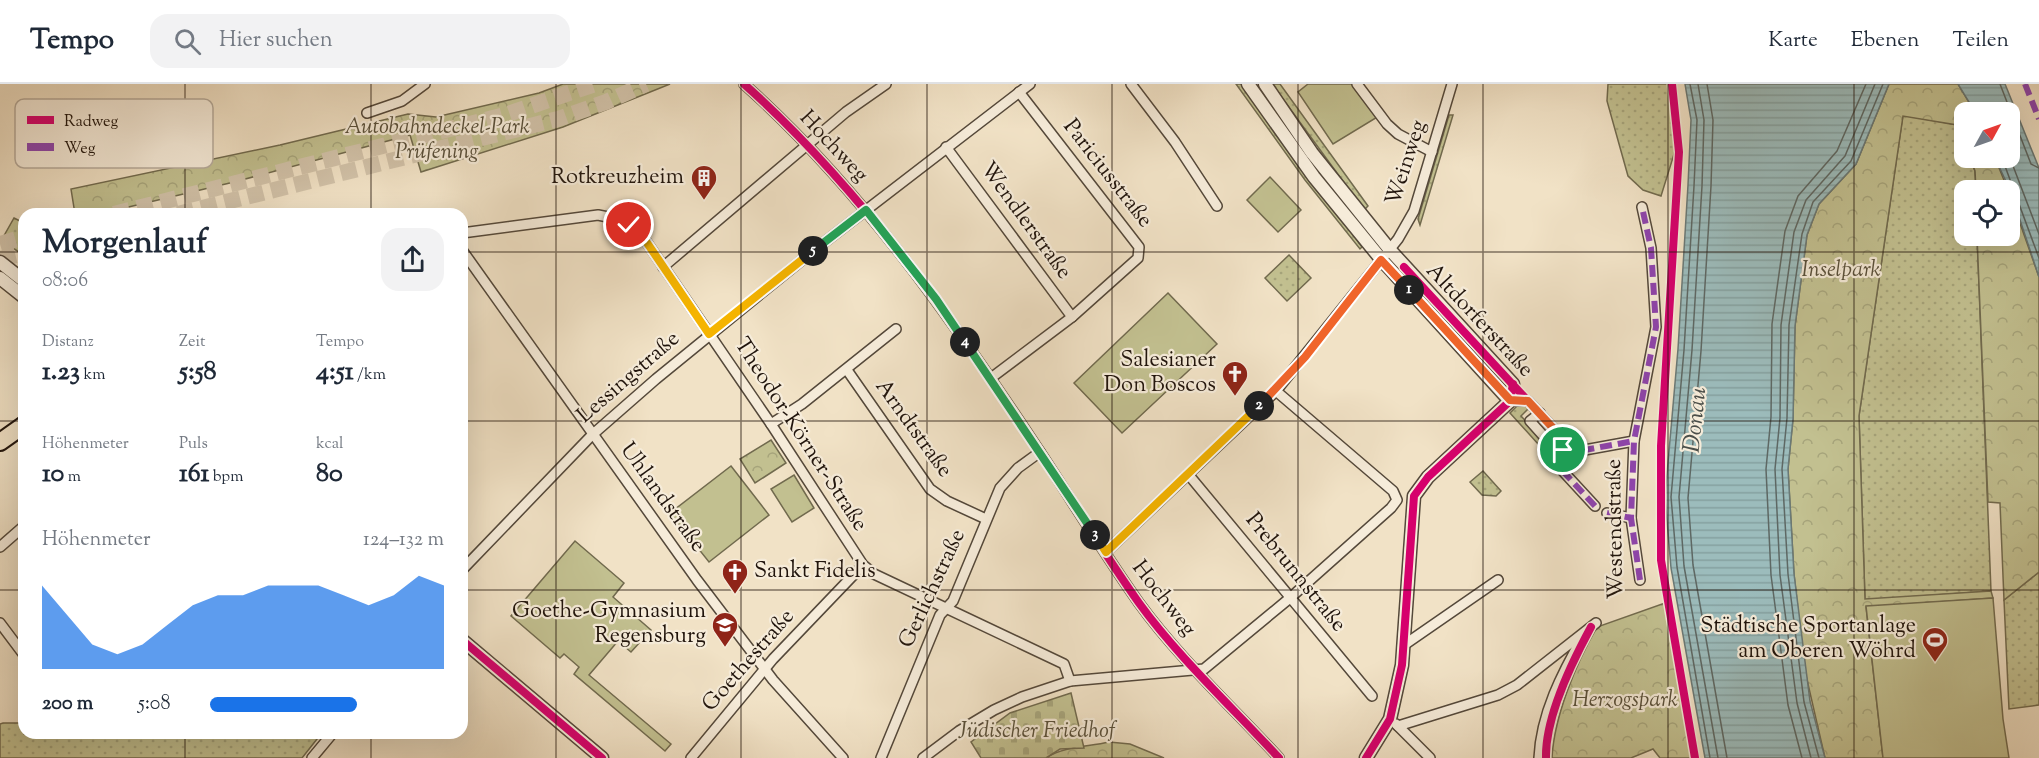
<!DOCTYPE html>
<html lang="de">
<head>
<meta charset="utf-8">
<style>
	:root { --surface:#fff; --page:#f2f2f3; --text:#1f2937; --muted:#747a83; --line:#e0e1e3; --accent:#1a73e8 }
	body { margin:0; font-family:"Sorts Mill Goudy",serif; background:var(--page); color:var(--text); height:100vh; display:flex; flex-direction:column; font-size:22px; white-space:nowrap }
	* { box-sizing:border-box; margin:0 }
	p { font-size:20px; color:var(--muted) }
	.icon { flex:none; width:33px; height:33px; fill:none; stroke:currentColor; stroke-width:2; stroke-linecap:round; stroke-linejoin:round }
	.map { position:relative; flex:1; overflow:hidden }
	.panel { position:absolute; left:18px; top:124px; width:450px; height:531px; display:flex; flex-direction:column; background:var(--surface); border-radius:18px; box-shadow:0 6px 24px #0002 }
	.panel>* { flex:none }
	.needle { width:39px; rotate:50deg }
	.tools { position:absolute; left:1954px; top:18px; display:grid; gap:12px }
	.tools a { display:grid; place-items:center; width:66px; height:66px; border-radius:12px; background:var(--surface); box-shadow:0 6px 24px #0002; font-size:30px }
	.pin { position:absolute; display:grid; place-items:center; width:51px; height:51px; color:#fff; margin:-26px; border:3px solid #fff; border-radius:50%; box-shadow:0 2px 6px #0007 }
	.km { position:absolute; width:30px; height:30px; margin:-15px; border-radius:50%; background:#222; color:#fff; font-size:16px; line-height:30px; text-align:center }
	.round { display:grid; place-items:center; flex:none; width:63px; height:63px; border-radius:18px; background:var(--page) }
	.overview { display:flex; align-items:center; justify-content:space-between; height:102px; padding:0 24px }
	h1 { font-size:33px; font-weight:700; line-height:45px }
	.stats { display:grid; grid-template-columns:repeat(3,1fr); gap:9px; height:102px; padding:6px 24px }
	.stats div { display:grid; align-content:center }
	.stats b { font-size:26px; font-weight:700 }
	.stats small { font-size:16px; font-weight:400 }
	.stats p { font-size:16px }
	.chart { height:168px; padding:12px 24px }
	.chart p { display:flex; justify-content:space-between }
	.chart svg { width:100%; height:108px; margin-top:6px; fill:var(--accent); opacity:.7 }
	ul { padding:0 24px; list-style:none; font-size:20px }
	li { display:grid; grid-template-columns:96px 72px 1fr; align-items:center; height:45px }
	li i { height:15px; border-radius:8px; background:var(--accent) }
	header { display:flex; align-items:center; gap:36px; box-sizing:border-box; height:84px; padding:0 30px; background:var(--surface); border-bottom:2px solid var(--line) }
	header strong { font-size:28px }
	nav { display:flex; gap:33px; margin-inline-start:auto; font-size:21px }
	.search { width:420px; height:54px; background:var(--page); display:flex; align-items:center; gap:15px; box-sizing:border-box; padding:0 21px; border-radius:18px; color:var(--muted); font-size:22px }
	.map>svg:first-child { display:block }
</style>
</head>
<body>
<header>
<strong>Tempo</strong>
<div class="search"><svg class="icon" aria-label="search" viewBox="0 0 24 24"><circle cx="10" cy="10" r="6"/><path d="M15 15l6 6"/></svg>Hier suchen</div>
<nav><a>Karte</a><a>Ebenen</a><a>Teilen</a></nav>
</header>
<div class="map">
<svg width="2039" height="674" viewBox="0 0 2039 674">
	<defs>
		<pattern id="grass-dots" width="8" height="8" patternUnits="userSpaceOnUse" patternTransform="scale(1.5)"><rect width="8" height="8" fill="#c2c090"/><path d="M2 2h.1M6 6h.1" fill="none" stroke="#a6a47b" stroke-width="1.8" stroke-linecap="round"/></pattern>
		<pattern id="forest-crowns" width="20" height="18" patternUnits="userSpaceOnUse" patternTransform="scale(1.5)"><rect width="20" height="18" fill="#c2c090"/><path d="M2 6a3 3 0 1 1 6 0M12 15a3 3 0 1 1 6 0" fill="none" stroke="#a6a47b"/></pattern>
		<pattern id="cemetery-stones" width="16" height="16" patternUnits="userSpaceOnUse" patternTransform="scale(1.5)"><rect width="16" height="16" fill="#c2c090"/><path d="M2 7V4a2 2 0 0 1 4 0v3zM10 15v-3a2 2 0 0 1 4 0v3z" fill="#a6a47b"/></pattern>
		<pattern id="water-rules" width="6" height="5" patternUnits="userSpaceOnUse" patternTransform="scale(1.5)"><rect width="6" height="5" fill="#9cbcbc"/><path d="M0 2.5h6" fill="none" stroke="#86a1a0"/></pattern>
	</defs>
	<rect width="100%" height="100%" fill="#f1e2c6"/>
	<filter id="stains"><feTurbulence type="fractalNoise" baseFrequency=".00333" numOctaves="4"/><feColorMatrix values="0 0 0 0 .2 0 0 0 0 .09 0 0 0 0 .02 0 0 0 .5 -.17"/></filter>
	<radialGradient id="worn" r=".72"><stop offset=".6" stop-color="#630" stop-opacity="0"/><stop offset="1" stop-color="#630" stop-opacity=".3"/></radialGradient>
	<g fill="url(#grass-dots)" stroke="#716a4e" stroke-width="1.5">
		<path d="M 1236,0 L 1245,0 L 1362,163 L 1360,165 L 1305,96 Z"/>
		<path d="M 1272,0 L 1280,0 L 1368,122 L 1364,126 Z"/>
		<path d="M 1608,0 L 1670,0 L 1675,67 L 1661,112 L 1643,106 L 1628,92 L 1607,17 Z"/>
		<path d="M 1449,31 L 1453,31 L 1420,141 L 1418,135 Z"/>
		<path d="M 1903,31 L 1958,41 L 1965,61 L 1965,74 L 1970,74 L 1975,87 L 1976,106 L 1965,106 L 1965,152 L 1977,152 L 1991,507 L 1865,516 L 1859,332 Z"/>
		<path d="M 14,134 L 24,139 L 24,171 L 1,157 Z"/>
		<path d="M 1289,171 L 1311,194 L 1287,217 L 1265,194 Z"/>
		<path d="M 1522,317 L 1530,323 L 1521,332 L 1553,367 L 1548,371 L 1510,329 Z"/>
		<path d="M 1483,387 L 1501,407 L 1496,412 L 1482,411 L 1470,398 Z"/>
		<path d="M 2039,488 L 2039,621 L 2009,625 L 2004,516 Z"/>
		<path d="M 3,639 L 24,639 L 24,650 C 40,650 103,654 112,650 L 321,650 L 302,674 L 0,674 L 0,640 Z"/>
	</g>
	<g fill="url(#forest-crowns)" stroke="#716a4e" stroke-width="1.5">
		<path d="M 563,0 L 670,0 L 563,43 L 421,88 L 410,51 L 234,98 L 99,130 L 75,130 L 71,105 L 280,61 L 408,30 L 436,33 L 539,9 Z"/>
		<path d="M 1889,0 L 1958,0 L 1975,28 L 1965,28 L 1965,61 L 1957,41 L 1903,32 L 1859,332 L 1865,515 L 1991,507 L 1993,514 L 1866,523 L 1883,674 L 1825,674 L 1805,587 L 1794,490 L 1788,385 L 1793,335 L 1795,242 L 1807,151 L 1819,120 L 1856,80 Z"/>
		<path d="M 1970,74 L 1995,74 L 2008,106 L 1976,106 L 1975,87 Z"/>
		<path d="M 2010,111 L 2039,193 L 2039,488 L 2004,516 L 2000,419 L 1988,418 L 1977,152 L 2010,152 Z"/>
		<path d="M 771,356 L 786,379 L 755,399 L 740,375 Z"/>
		<path d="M 1665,519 L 1693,674 L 1660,674 L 1653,665 L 1631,674 L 1552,674 C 1554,633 1576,579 1597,543 Z"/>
		<path d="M 1109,658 L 1130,660 L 1164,674 L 1046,674 C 1064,662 1088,663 1109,658 Z"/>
	</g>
	<path fill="url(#cemetery-stones)" stroke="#716a4e" stroke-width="1.5" d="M 1071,609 L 1084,664 L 1060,665 L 1046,674 L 981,674 L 971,658 L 1010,629 Z"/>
	<g fill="#c2c090" stroke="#716a4e" stroke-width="1.5">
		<path d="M 1308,0 L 1357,0 L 1379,32 L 1333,60 L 1298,8 Z"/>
		<path d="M 1270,93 L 1301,126 L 1278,148 L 1247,116 Z"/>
		<path d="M 1168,209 L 1217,260 L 1122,349 L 1074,299 Z"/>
		<path d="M 731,382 L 769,431 L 709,478 L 670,429 Z"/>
		<path d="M 794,391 L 814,424 L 792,438 L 771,405 Z"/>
		<path d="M 575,457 L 624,499 L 613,513 L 651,546 L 631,568 L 618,557 L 589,591 L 671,660 L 665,667 L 574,590 L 579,583 L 564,570 L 560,574 L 511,532 Z"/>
		<path d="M 1993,514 L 2003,635 L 2009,674 L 1883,674 L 1866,522 Z"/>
	</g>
	<g fill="url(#water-rules)" stroke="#6a7976" stroke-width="1.5">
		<path d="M 1685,0 L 1889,0 L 1856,80 L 1819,120 L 1807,151 L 1795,242 L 1793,335 L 1788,385 L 1794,490 L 1810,617 L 1825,674 L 1705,674 L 1671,484 L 1665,413 L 1678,265 L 1688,101 L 1691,36 Z"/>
		<path d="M 1958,0 L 2005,0 L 2039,84 L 2039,193 L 2010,106 L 1995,74 L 2010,74 L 2010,28 L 1975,28 Z"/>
	</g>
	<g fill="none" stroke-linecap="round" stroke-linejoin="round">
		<g stroke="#5e6864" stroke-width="1.5">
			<path d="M 1690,0 L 1697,36 L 1694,102 L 1684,266 L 1671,413 L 1677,483 L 1710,674"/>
			<path d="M 1698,0 L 1704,36 L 1702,102 L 1692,266 L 1679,413 L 1684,482 L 1718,674"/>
			<path d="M 1707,0 L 1713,36 L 1711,102 L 1701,267 L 1688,414 L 1693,481 L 1727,674"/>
			<path d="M 2000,0 L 2031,80 L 2039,84"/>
			<path d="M 2002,74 L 2039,174"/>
			<path d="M 2010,74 L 2039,150"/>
			<path d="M 1802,674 L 1788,621 L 1771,491 L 1766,385 L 1771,333 L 1772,240 L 1785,147 L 1798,112 L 1837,67 L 1866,0"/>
			<path d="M 1811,674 L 1797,619 L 1780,491 L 1775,385 L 1780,334 L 1781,241 L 1794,148 L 1806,116 L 1845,72 L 1875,0"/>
			<path d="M 1819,674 L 1804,618 L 1788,490 L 1782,385 L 1787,334 L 1789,241 L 1802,150 L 1813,118 L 1851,77 L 1883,0"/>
		</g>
		<g stroke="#d2c3aa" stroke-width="16" stroke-dasharray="16 8" stroke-linecap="butt">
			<path d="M 114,130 L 505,31 L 595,0"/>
			<path d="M 178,130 L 558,35 L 606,18 L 646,0"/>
			<path d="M 0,160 L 24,153"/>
			<path d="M 0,175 L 24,169"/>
		</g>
		<g stroke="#54483a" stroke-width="12">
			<g id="minor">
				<path d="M 744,0 C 863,106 954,238 1042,371 C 1074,420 1105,471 1139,519 C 1178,573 1234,625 1279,674"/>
				<path d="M 1131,0 L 1175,58 L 1217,122"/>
				<path d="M 1357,0 L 1387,40 L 1398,50 L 1432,68"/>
				<path d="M 367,29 L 402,17 L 425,0"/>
				<path d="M 946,63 L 1072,233"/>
				<path d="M 462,149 L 598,131 L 618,135 L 641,150 L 771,340 L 863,481 L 874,490 L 1064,580 L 1070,597"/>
				<path d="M 462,166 L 697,496 L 773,596 L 843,674"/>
				<path d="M 663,183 L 846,28 L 886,0"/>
				<path d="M 847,286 L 930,405 L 947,417 L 986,435"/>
				<path d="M 991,294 L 1072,233 L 1138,174 L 1139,163 L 1019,8"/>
				<path d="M 1510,317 L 1528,317 L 1566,358 L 1559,383 L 1595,422"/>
				<path d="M 1540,329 L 1530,337 L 1556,366 L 1579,367 L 1634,357"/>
				<path d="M 771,340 L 802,320 L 896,245"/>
				<path d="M 1188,390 L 1372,612"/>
				<path d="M 1607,429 L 1631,434"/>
				<path d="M 0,463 L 24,442"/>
				<path d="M 1106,468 L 1276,307 L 1398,155 L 1414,127 L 1452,0"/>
				<path d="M 462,486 L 592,351 L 656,295 L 813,167 L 1030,0"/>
				<path d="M 1640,496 L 1631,434 L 1634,357 L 1656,243 L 1651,164 L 1642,123"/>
				<path d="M 0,539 L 24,571"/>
				<path d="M 1404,561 L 1498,496"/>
				<path d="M 1396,640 L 1430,674"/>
				<path d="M 1398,642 L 1498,611 L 1517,601 L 1596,539"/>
				<path d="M 312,674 L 332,650"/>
				<path d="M 691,674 L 773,575 L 863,481"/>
				<path d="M 881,674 L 940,531 L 953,517 L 1000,404 L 1018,384 L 1040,368"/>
				<path d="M 923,674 L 959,647 L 994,626 L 1022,613 L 1070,597 L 1204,585 L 1290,514 L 1391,424 L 1397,416 L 1393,407 L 1276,307"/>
				<path d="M 1539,674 C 1541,630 1562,589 1584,551"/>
			</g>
		</g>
		<g stroke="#54483a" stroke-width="15">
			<g id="tertiary">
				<path d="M 1248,0 L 1314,93 L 1381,175 L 1510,317"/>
				<path d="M 1265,0 L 1312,69 L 1390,166 L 1513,300 L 1510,317 L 1428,393 L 1414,412 L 1402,581 L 1390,635 L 1366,674"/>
				<path d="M 0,178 L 24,197"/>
				<path d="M 0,194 L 24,213"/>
				<path d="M 462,556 L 602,674"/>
			</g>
		</g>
		<g stroke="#20140c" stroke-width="20">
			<path id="motorway" d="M 0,358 L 24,341"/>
		</g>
		<use href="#minor" stroke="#f6ecda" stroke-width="9"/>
		<use href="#tertiary" stroke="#f6ecda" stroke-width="12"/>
		<use href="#motorway" stroke="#f1e2c6" stroke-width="16"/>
		<g stroke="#8e44ad" stroke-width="6" stroke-dasharray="12 6" stroke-linecap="butt">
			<path d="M 2025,0 L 2039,35"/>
			<path d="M 1595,422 L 1559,383 L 1563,366 L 1579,367 L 1634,357"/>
			<path d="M 1607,429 L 1631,434"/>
			<path d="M 1640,496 L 1631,434 L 1634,357 L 1656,243 L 1651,164 L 1642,123"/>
		</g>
		<g stroke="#f6ecda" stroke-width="11">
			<g id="cycleway">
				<path d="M 744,0 C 863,106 954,238 1042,371 C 1074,420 1105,471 1139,519 C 1178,573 1234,625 1279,674"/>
				<path d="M 1672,0 L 1679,68 L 1661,362 L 1661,476 L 1695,674"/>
				<path d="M 1404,183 L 1528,317"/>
				<path d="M 462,556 L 602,674"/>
				<path d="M 1366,674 L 1390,635 L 1402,581 L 1414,412 L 1428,393 L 1510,317 L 1513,300"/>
				<path d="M 1546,674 C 1545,634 1572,578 1591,543"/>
			</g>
		</g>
		<use href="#cycleway" stroke="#d6006c" stroke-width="8"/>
	</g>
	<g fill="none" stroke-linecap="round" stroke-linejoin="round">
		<g stroke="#fff" stroke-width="12">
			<path id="split-1" d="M 1409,206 L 1510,316 L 1528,317 L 1566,358 L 1563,366"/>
		</g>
		<g stroke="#fff" stroke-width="12">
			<path id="split-2" d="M 1259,322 L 1305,273 L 1381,176 L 1409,206"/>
		</g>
		<g stroke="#fff" stroke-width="12">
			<path id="split-3" d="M 1095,451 L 1106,468 L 1259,322"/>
		</g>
		<g stroke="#fff" stroke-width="12">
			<path id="split-4" d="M 965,258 L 1095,451"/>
		</g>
		<g stroke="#fff" stroke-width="12">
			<path id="split-5" d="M 813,167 L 866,126 L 936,215 L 965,258"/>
		</g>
		<g stroke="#fff" stroke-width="12">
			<path id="split-6" d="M 629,141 L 641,150 L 709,250 L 813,167"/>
		</g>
		<use href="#split-1" stroke="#f0652b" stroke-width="8"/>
		<use href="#split-2" stroke="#f0652b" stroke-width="8"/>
		<use href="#split-3" stroke="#f5b400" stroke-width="8"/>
		<use href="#split-4" stroke="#22a559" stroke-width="8"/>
		<use href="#split-5" stroke="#22a559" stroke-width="8"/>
		<use href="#split-6" stroke="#f5b400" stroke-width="8"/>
	</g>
	<path fill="none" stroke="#20140c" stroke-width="1.5" stroke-opacity="0.55" d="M 185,0 L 185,130M 371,0 L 371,130M 556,0 L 556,674M 741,0 L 741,674M 927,0 L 927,674M 1112,0 L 1112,674M 1298,0 L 1298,674M 1483,0 L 1483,674M 1668,0 L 1668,674M 1854,0 L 1854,674M 0,168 L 24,168M 462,168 L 2039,168M 0,337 L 24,337M 462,337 L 2039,337M 0,506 L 24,506M 462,506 L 2039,506M 185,650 L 185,674M 371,650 L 371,674"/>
	<defs>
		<g id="building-pin" transform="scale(1.35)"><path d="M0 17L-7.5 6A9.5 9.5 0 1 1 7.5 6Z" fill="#8f2418" stroke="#f6ecda"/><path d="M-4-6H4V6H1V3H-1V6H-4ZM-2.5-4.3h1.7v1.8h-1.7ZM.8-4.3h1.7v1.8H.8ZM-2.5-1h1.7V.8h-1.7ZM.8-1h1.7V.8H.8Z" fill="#fff"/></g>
		<g id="church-pin" transform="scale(1.35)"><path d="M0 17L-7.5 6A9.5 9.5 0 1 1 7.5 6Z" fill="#8f2418" stroke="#f6ecda"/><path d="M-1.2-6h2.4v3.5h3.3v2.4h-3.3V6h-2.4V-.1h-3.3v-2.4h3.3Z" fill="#fff"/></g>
		<g id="school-pin" transform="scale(1.35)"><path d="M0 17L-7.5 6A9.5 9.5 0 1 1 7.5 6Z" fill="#8f2418" stroke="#f6ecda"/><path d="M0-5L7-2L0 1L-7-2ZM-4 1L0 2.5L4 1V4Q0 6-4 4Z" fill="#fff"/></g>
		<g id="stadium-pin" transform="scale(1.35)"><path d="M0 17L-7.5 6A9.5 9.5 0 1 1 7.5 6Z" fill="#8f2418" stroke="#f6ecda"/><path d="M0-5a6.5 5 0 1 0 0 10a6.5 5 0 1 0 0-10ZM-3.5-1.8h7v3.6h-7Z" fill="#fff"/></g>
	</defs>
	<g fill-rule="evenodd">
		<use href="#building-pin" x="704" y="94"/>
		<use href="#church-pin" x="1235" y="290"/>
		<use href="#church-pin" x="735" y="488"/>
		<use href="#school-pin" x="725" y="541"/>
		<use href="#stadium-pin" x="1935" y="556"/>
	</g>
	<g text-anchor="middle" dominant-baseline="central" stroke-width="4.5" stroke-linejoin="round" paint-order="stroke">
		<g font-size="22" font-style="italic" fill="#59503a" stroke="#f6ecda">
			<text x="437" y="44">Autobahndeckel-Park<tspan x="437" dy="25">Prüfening</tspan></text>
			<text x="1841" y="187">Inselpark</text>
			<text x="1625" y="617">Herzogspark</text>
			<text x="1037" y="648">Jüdischer Friedhof</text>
		</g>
		<g font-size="22" fill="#20140c" stroke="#f6ecda">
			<text transform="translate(833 63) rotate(47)">Hochweg</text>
			<text transform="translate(1407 79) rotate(-72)">Weinweg</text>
			<text transform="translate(1107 90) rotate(52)">Pariciusstraße</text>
			<text transform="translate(1025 137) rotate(54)">Wendlerstraße</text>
			<text transform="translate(1479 237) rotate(47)">Altdorferstraße</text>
			<text transform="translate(629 294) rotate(-41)">Lessingstraße</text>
			<text transform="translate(913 345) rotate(54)">Arndtstraße</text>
			<text transform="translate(800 351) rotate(57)">Theodor-Körner-Straße</text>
			<text transform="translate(662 414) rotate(54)">Uhlandstraße</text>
			<text transform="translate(1616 445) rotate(-91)">Westendstraße</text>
			<text transform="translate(1295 489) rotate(51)">Prebrunnstraße</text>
			<text transform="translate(933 505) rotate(-65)">Gerlichstraße</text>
			<text transform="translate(1163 515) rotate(52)">Hochweg</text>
			<text transform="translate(749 577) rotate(-49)">Goethestraße</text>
		</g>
		<g font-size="22" fill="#20140c" stroke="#f6ecda" text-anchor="end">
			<text x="684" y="94">Rotkreuzheim</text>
			<text x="1216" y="277">Salesianer<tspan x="1216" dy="25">Don Boscos</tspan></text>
			<text x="754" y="488" text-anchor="start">Sankt Fidelis</text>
			<text x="706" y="528">Goethe-Gymnasium<tspan x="706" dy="25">Regensburg</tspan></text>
			<text x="1916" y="543">Städtische Sportanlage<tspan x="1916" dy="25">am Oberen Wöhrd</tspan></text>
		</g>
		<g font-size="24" font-style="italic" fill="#4b4f4a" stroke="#f6ecda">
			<text transform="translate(1696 336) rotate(-84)">Donau</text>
		</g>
	</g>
	<rect x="15" y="15" width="198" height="69" rx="9" fill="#f6ecda" stroke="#b6ab9c" stroke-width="1.5"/>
	<rect x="27" y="32" width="27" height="8" fill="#d6006c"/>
	<rect x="27" y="59" width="27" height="8" fill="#8e44ad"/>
	<g font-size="16" fill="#20140c">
		<text x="64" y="42">Radweg</text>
		<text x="64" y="69">Weg</text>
	</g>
	<rect width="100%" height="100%" filter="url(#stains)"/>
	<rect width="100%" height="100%" fill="url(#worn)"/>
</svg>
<div class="tools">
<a><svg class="needle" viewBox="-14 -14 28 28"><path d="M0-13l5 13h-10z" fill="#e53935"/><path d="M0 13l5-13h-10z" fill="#747a83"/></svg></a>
<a><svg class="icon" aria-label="locate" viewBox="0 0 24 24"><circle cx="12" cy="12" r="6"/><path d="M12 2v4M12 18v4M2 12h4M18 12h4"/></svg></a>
</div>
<div class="pin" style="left:1563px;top:366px;background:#1e9e55"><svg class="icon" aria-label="arrive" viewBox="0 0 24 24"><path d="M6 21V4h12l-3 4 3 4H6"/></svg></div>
<div class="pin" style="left:629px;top:141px;background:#d93025"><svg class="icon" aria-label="check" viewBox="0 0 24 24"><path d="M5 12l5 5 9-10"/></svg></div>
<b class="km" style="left:1409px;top:206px">1</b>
<b class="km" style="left:1259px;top:322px">2</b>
<b class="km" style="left:1095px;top:451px">3</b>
<b class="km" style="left:965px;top:258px">4</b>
<b class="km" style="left:813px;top:167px">5</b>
<section class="panel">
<div class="overview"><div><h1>Morgenlauf</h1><p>08:06</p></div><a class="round"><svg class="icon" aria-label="share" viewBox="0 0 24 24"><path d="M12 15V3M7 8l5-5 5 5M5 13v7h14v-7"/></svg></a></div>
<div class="stats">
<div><p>Distanz</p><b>1.23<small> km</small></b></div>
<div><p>Zeit</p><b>5:58</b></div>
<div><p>Tempo</p><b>4:51<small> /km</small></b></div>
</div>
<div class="stats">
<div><p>Höhenmeter</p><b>10<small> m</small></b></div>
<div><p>Puls</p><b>161<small> bpm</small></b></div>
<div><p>kcal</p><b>80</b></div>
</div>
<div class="chart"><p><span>Höhenmeter</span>124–132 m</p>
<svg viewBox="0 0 160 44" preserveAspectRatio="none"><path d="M0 44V10L10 22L20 34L30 38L40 34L50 26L60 18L70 14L80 14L90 10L100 10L110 10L120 14L130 18L140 14L150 6L160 10V44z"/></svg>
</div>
<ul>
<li><b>200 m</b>5:08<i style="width:63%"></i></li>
</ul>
</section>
</div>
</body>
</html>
